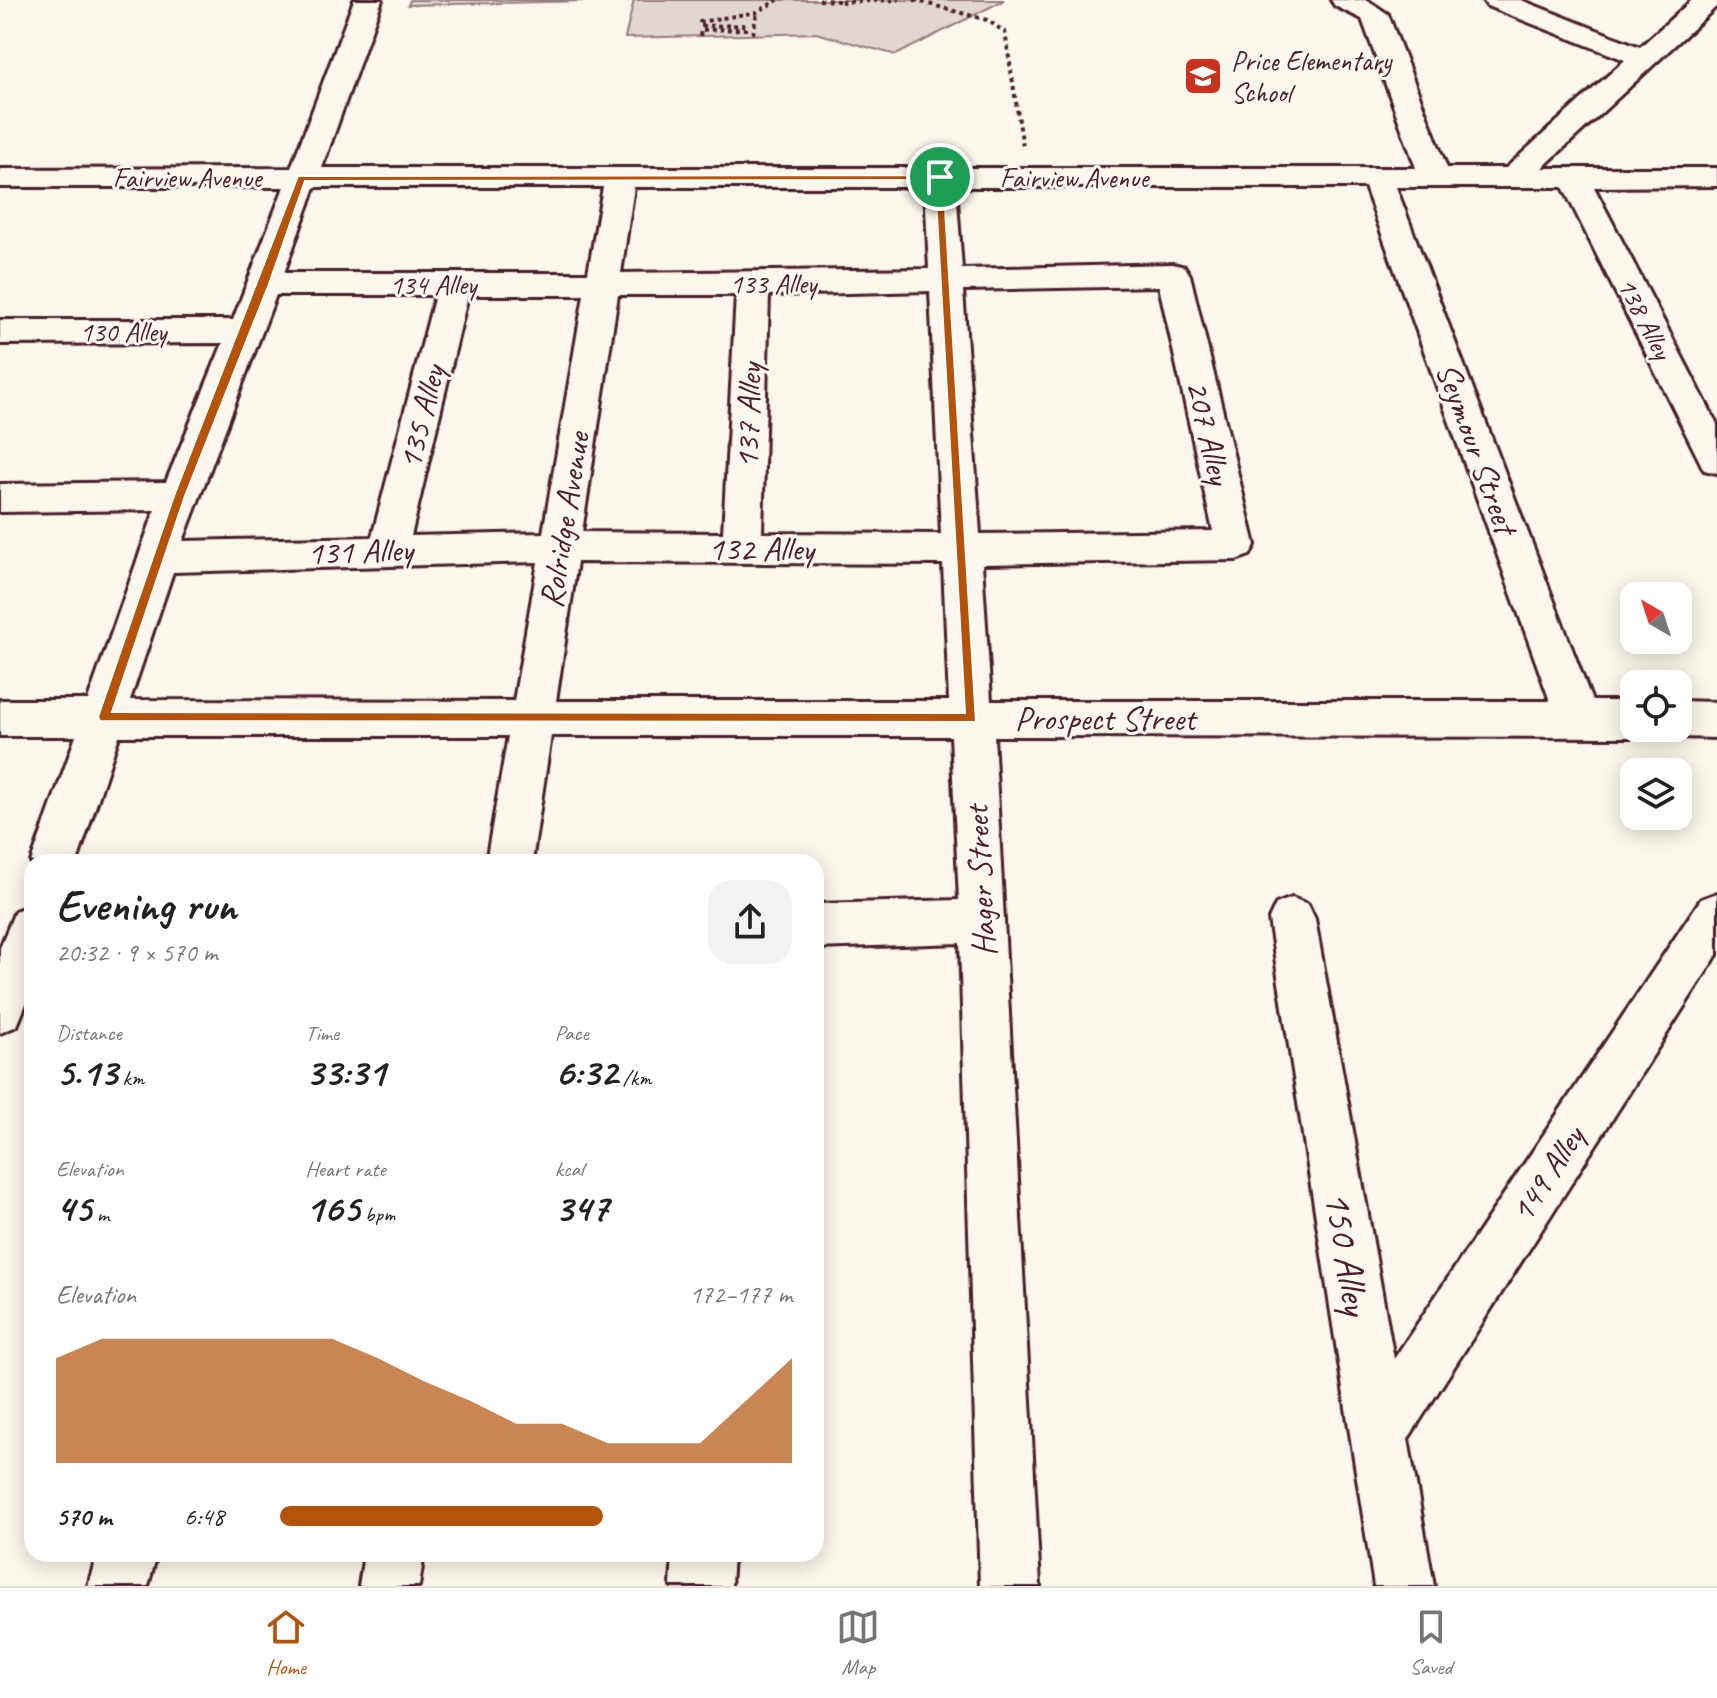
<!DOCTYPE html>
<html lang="en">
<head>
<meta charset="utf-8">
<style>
	:root { --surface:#fff; --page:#f2f2f2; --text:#222; --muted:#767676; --line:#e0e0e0; --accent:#b45309 }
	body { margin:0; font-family:Caveat,sans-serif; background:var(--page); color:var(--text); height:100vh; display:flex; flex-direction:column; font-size:30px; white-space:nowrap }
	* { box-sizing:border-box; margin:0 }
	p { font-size:26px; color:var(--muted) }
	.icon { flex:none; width:44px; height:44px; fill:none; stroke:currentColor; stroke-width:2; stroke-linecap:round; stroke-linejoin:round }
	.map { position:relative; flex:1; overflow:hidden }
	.sheet { position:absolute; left:24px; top:854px; width:800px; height:708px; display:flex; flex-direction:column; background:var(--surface); border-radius:24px; box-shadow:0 4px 20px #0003 }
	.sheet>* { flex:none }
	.needle { width:52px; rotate:321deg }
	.fabs { position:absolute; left:1620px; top:582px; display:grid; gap:16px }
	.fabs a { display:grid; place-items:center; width:72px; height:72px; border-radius:16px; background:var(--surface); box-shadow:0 4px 20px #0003; font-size:40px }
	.pin { position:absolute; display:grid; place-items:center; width:68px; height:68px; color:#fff; margin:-34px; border:4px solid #fff; border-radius:50%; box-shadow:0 2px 8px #0007 }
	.round { display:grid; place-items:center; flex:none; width:84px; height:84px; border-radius:24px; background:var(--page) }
	.headline { display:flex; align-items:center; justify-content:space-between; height:136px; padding:0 32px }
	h1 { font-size:44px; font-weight:800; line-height:60px }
	.metrics { display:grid; grid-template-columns:repeat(3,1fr); gap:12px; height:136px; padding:8px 32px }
	.metrics div { display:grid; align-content:center }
	.metrics b { font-size:40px; font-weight:800 }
	.metrics small { font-size:22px; font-weight:400 }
	.metrics p { font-size:22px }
	.chart { height:224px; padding:16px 32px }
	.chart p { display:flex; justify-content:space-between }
	.chart svg { width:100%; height:144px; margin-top:8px; fill:var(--accent); opacity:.7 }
	ul { padding:0 32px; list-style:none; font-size:26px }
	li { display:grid; grid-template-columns:128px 96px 1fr; align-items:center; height:60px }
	li i { height:20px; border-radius:10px; background:var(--accent) }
	.tab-bar { display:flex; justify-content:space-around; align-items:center; height:112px; border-top:2px solid var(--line); background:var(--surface); font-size:22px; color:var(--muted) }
	.tab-bar a { display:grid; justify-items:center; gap:4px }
	.tab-bar .selected { color:var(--accent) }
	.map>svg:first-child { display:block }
</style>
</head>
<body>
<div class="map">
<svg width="1717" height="1586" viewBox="0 0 1717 1586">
	<rect width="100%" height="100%" fill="#fbf7ec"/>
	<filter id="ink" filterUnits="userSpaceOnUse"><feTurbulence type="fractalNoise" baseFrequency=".0125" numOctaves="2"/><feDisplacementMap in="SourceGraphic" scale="16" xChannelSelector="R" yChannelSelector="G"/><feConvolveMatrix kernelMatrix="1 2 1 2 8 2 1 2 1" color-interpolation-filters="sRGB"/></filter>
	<g filter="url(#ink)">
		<path fill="#e2d7d0" stroke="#967b7e" stroke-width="2" d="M 410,0 L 1004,0 L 896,55 L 816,33 L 625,38 L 634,0 L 408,5 Z"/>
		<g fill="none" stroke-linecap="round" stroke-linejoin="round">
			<g stroke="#4a1f2b" stroke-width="6">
				<g id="minor">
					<path d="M 354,0 L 382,0 L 322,168 L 1416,168 L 1362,19 L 1335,6 L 1331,0 L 1367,0 L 1388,14 L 1447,168 L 1506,168 L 1625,60 L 1487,6 L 1483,0 L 1521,0 L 1640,47 L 1692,0 L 1717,0 L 1717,6 L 1542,168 L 1717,168 L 1717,186 L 1594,187 L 1717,424 L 1717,473 L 1704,470 L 1699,460 L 1563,187 L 1396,187 L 1592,701 L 1634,701 L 1634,728 L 1651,728 L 1649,732 L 1634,737 L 994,736 L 1040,1586 L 980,1586 L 960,943 L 816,948 L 816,904 L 959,900 L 951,736 L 551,736 L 532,862 L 486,862 L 508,736 L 119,736 L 77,862 L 31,862 L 76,736 L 0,736 L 0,700 L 88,700 L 155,510 L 0,512 L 0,484 L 166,482 L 223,343 L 0,344 L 0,320 L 233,320 L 284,187 L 0,187 L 0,169 L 291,168 ZM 315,187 L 603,187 L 588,273 L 284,273 ZM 634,187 L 925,187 L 929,269 L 621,273 ZM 956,187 L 1365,187 L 1550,701 L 991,701 L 982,564 L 1236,560 L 1250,555 L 1255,545 L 1190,275 L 1185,267 L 1173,264 L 962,269 ZM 1159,286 L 1213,531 L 980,534 L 963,290 ZM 930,291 L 941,534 L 762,533 L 769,295 ZM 276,295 L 435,295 L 372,537 L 183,541 ZM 468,295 L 584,295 L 543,533 L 411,536 ZM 618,295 L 736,295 L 723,533 L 582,532 ZM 538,562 L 514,701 L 130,700 L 173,572 ZM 577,562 L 943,564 L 949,701 L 556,701 Z"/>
					<path d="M 1678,701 L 1717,702 L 1717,738 L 1678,737 L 1663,732 L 1661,728 L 1678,728 Z"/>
					<path d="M 1717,893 L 1717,955 L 1408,1439 L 1434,1586 L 1374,1586 L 1269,919 L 1276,904 L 1292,898 L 1308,904 L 1315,919 L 1394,1359 L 1701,899 Z"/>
					<path d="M 32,904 L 32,989 L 17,1026 L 0,1033 L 0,948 L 15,911 Z"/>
					<path d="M 97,1554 L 157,1554 L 148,1586 L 88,1586 Z"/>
					<path d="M 364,1554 L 424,1554 L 419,1586 L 359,1586 Z"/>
					<path d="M 673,1554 L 733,1554 L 731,1586 L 671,1586 Z"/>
				</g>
			</g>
			<g stroke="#4a1f2b" stroke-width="4" stroke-dasharray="4 4" stroke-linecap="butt">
				<path d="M 819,0 L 841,1"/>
				<path d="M 914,0 L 987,20 L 1005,32 L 1023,147"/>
				<path d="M 841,2 L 899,0"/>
				<path d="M 753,34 L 757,12"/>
				<path d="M 700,36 L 701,30 L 746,29 L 746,25 L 700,26 L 700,22 L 757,12 L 778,0"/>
			</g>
			<use href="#minor" fill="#fbf7ec" fill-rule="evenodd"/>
		</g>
	</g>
	<path fill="#b45309" stroke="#fff" stroke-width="2" fill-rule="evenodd" d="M 943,175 L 976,722 L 100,721 L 98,717 L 174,496 L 298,176 ZM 935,180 L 965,713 L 112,712 L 185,496 L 269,284 L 305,181 Z"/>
	<defs>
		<g id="school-square" transform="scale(2)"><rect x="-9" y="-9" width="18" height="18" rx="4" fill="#c8321e" stroke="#fbf7ec"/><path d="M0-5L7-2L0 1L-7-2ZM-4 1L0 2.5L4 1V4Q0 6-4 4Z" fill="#fff"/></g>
	</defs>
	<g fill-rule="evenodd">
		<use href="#school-square" x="1203" y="76"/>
	</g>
	<g text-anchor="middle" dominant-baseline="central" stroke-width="6" stroke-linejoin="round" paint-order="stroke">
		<g font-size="28" fill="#4a1f2b" stroke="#fbf7ec" text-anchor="start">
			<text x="1231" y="60">Price Elementary<tspan x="1231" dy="32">School</tspan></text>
		</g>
		<g font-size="28" fill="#4a1f2b" stroke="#fbf7ec">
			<text x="187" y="177">Fairview Avenue</text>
			<text x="1074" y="177">Fairview Avenue</text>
			<text x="773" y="283">133 Alley</text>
			<text x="433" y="284">134 Alley</text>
			<text transform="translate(1645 318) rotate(63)">138 Alley</text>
			<text x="123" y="331">130 Alley</text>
		</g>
		<g font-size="34" fill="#4a1f2b" stroke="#fbf7ec">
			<text transform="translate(748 416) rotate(-88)">137 Alley</text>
			<text transform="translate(421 417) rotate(-76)">135 Alley</text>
			<text transform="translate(1209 432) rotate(77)">207 Alley</text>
			<text transform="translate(1477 448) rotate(70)">Seymour Street</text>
			<text transform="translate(564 520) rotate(-81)">Rolridge Avenue</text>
			<text x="761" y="548">132 Alley</text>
			<text transform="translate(360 551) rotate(-2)">131 Alley</text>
			<text x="1105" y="718">Prospect Street</text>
			<text transform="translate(980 881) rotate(-93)">Hager Street</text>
			<text transform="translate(1547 1174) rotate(-57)">149 Alley</text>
		</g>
		<g font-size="40" fill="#4a1f2b" stroke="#fbf7ec">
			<text transform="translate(1347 1253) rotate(81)">150 Alley</text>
		</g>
	</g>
</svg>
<div class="fabs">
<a><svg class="needle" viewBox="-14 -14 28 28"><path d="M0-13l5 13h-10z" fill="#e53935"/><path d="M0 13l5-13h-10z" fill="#767676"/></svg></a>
<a><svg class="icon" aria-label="locate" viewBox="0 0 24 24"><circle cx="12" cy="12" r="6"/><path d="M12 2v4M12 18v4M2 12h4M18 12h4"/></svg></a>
<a><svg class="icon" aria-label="layers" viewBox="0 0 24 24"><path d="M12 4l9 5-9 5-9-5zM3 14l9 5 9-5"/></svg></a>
</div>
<div class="pin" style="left:940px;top:177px;background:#1e9e55"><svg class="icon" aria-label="arrive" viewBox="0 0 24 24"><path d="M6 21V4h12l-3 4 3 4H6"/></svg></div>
<section class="sheet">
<div class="headline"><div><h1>Evening run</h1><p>20:32 · 9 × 570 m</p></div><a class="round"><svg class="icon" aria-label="share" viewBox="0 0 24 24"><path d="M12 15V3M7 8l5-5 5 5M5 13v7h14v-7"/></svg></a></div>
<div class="metrics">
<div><p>Distance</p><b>5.13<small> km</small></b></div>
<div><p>Time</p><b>33:31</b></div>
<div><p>Pace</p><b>6:32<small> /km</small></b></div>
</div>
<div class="metrics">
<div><p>Elevation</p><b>45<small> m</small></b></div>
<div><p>Heart rate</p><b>165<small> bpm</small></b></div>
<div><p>kcal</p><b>347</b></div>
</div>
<div class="chart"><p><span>Elevation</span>172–177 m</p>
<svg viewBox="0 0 160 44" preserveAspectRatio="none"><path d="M0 44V12L10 6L20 6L30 6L40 6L50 6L60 6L70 12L80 19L90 25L100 32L110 32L120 38L130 38L140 38L150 25L160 12V44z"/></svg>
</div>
<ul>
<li><b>570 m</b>6:48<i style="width:63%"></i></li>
</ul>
</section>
</div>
<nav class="tab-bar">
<a class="selected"><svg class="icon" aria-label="home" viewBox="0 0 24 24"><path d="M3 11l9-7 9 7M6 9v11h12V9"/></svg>Home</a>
<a><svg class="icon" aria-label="map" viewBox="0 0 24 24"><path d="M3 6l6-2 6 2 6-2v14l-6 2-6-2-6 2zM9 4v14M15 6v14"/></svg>Map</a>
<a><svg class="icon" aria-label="saved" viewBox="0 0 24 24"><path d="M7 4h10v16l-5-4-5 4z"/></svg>Saved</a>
</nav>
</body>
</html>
